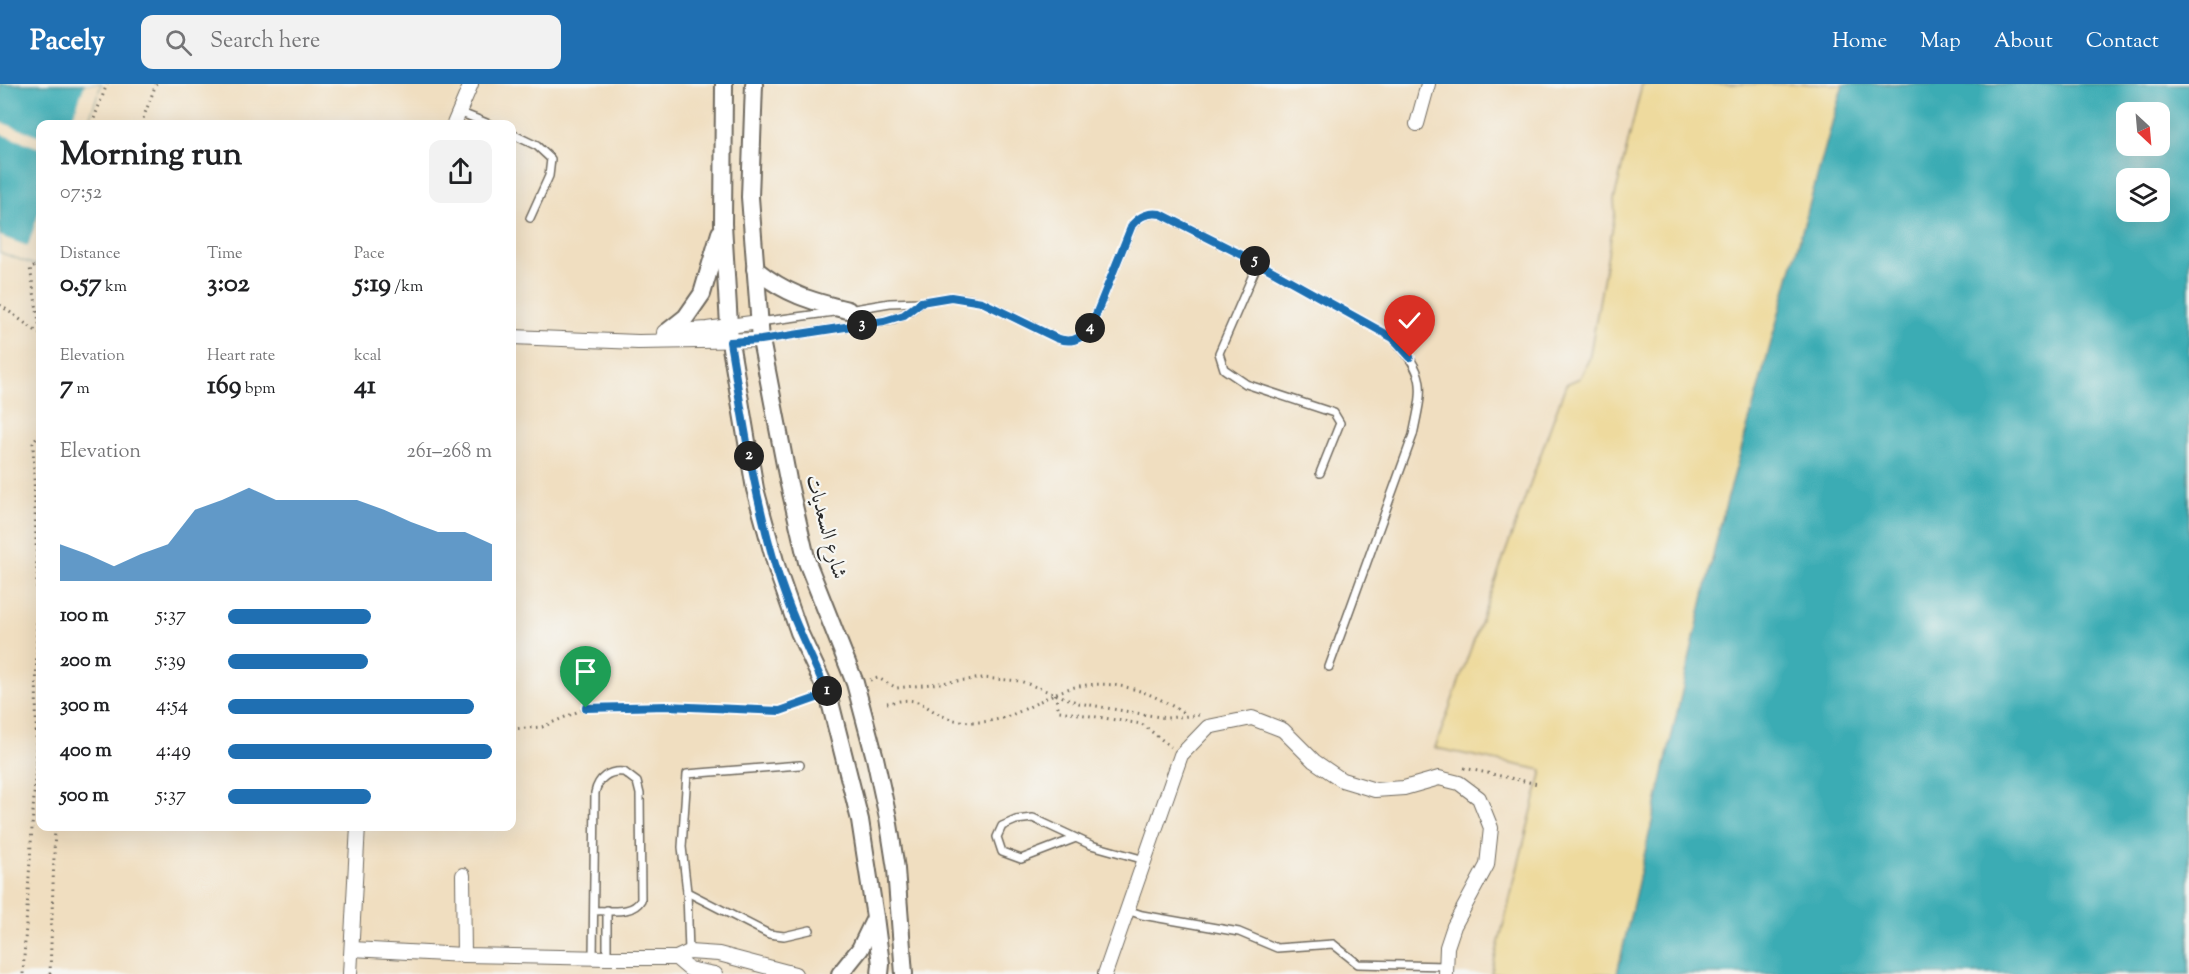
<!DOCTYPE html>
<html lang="en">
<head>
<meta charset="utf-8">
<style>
	:root { --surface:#fff; --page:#f2f2f2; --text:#202124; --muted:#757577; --accent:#1f6fb2 }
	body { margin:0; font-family:"Sorts Mill Goudy",Amiri,serif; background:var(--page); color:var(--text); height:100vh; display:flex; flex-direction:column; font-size:22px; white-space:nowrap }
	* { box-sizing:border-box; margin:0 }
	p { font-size:20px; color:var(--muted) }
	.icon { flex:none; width:33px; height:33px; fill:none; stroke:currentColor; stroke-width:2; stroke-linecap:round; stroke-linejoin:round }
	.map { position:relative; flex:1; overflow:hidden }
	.sheet { position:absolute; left:36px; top:36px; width:480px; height:711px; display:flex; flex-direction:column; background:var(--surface); border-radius:12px; box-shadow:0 6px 24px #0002 }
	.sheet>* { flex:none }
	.needle { width:39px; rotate:154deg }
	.tools { position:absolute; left:2116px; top:18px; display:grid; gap:12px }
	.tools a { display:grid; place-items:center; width:54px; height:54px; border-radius:12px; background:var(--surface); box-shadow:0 6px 24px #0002; font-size:30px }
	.pin { position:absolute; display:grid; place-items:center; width:51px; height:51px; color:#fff; margin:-62px -26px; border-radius:50% 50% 50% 0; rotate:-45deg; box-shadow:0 0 6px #0007 }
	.pin .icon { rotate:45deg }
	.km { position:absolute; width:30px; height:30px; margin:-15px; border-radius:50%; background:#222; color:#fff; font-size:16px; line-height:30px; text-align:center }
	.round { display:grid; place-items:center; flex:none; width:63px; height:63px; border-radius:12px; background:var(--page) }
	.overview { display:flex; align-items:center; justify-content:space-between; height:102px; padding:0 24px }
	h1 { font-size:33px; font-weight:800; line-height:45px }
	.figures { display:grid; grid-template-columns:repeat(3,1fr); gap:9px; height:102px; padding:6px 24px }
	.figures div { display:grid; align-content:center }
	.figures b { font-size:26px; font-weight:800 }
	.figures small { font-size:16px; font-weight:400 }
	.figures p { font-size:16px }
	.chart { height:168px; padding:12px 24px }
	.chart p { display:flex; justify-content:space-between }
	.chart svg { width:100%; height:108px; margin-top:6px; fill:var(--accent); opacity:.7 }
	ul { padding:0 24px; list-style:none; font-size:20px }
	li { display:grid; grid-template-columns:96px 72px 1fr; align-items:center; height:45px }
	li i { height:15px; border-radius:8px; background:var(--accent) }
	header { display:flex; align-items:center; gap:36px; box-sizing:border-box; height:84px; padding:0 30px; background:var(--accent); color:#fff }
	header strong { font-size:28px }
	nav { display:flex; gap:33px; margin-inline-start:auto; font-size:21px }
	.search { width:420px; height:54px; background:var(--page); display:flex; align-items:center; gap:15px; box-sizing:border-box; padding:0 21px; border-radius:12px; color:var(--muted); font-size:22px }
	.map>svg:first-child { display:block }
</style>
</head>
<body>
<header>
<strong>Pacely</strong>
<div class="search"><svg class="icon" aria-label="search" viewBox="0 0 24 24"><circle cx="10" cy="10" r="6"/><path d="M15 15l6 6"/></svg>Search here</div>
<nav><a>Home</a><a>Map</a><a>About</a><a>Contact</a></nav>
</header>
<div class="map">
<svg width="2189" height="890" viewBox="0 0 2189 890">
	<rect width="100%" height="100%" fill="#f6f6f2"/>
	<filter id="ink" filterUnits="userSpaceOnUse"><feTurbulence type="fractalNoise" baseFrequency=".0167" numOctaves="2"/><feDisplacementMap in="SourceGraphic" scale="12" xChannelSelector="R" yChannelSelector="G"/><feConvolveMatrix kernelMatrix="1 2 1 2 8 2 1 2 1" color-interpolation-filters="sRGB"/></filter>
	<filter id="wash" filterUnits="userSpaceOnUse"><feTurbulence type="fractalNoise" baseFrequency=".008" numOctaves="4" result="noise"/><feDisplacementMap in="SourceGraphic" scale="24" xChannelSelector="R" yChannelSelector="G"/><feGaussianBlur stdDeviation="1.35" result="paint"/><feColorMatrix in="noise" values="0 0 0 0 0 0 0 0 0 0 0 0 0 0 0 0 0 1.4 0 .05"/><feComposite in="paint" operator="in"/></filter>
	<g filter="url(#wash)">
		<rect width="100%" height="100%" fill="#f0dec0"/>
		<path fill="#eeda9e" stroke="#8c8264" stroke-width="1.5" d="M 1642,0 L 1843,0 L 1720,442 L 1617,890 L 1491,890 L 1542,686 L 1435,664 L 1566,300 L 1580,294 L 1589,275 L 1615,130 L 1614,116 Z"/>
		<g fill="#3aacb4" stroke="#326c70" stroke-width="1.5" fill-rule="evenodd">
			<path d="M 0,0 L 101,0 L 87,40 L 40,40 L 40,167 L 36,181 L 0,168 Z"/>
			<path d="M 1843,0 L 2189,0 L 2189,890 L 1617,890 L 1720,442 ZM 2160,28 L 2160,62 L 2127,62 L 2127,28 ZM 2160,94 L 2160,128 L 2127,128 L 2127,94 Z"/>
		</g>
		<g fill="#f0dec0">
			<path d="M 85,0 L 101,0 L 87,40 L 70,40 Z"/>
			<path d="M 0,38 L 40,52 L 40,64 L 0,50 Z"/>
			<path d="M 40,125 L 40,167 L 36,181 L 0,168 L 0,152 L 28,162 Z"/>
		</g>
	</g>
	<g filter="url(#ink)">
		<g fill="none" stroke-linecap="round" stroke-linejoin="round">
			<g stroke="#706a5f" stroke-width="10">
				<g id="service">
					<path d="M 459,28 L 489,40"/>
					<path d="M 512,50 L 537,62 L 551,75 L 549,92 L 530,134"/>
					<path d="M 1258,179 L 1219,269 L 1224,285 L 1246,300 L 1334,329 L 1340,339 L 1320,389"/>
					<path d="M 848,226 L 890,219 L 921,218 L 951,213 L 967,215 L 982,218 L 1056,254 C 1071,260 1082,255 1091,243 L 1132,142 C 1140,132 1148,129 1161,130 L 1258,179 L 1393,254 C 1428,292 1423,303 1413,351 L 1329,583"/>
					<path d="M 759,238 L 834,228"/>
					<path d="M 762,256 L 894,235 L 913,225 L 921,218"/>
					<path d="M 1076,754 L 1021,775 L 1002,768 L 997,753 L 1002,742 L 1016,736 L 1033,734 L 1091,761 L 1145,776"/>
					<path d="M 687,808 L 769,850 L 784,852 L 810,846"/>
					<path d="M 1127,826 L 1142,831 L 1239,848 L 1277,864 L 1333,860 L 1358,880 L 1447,882"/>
					<path d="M 689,868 L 687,808 L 682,763 L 687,690 L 800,681"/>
					<path d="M 593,873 L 595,709 C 598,694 609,686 624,688 L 637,698 L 640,710 L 641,816 C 632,831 611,826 595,827"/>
					<path d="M 607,874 L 607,826"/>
				</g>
			</g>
			<g stroke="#706a5f" stroke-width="16">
				<g id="minor">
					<path d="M 454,40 L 471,0"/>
					<path d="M 1417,40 L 1428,0"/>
					<path d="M 664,248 L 707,245 L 759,238"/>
					<path d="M 512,253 L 638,258 L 761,256"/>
					<path d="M 463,791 L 464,871"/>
					<path d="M 352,865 L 464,871 L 607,874 L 676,874 L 689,868 L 719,870 L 795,890"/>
					<path d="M 676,874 L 689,885 L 715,890"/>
					<path d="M 350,890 L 358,742"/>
					<path d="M 1105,890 L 1181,671 L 1208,643 L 1252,634 L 1283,646 L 1314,677 L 1342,696 L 1375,706 L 1404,704 L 1439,694 L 1459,699 L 1479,714 L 1491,744 L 1487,781 L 1454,842 L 1447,863 L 1446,890"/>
				</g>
			</g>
			<g stroke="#706a5f" stroke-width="20">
				<g id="tertiary">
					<path d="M 724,0 L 723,140 L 730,258 L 755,405 L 778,488 L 799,548 L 828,610 L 860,736 L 875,833 L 881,880 L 880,890"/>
					<path d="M 754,0 L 750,113 L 761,256 L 788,396 L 807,478 L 855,599 L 875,674 L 888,734 L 896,785 L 904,890"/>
					<path d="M 755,185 C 786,210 810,217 848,226"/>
					<path d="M 667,248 L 686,233 L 702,210 L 720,149"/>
					<path d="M 840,890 L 860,865 L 875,834"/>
				</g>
			</g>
			<g stroke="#706a5f" stroke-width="3" stroke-dasharray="1.5 4.5" stroke-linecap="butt">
				<path d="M 92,40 L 107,0"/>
				<path d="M 141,40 L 156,0"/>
				<path d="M 40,181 L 30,184 L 40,244"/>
				<path d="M 0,221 L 40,250"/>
				<path d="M 40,349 L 33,358 L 37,488 L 36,679 L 40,679"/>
				<path d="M 870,596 L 878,594 L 897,604 L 983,594 L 1020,597 L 1079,619 L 1124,627 L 1166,634 L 1200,631"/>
				<path d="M 1055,610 L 1059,627 L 1142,640 L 1171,663"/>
				<path d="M 887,619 C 895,618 906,615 914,617 C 924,619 930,626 939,630 C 951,637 965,638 979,638 C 1007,637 1028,623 1052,611 C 1098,589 1147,603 1186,631"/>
				<path d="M 512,645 L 542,643 L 586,624 L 667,622 L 780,627 L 812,616"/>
				<path d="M 1464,684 L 1538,700"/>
				<path d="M 23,890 L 36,679"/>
				<path d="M 50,890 L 55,742"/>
			</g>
			<use href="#service" stroke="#fff" stroke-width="7"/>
			<use href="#minor" stroke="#fff" stroke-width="14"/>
			<use href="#tertiary" stroke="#fff" stroke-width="16"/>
		</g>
	</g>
	<g fill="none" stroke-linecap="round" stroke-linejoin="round" filter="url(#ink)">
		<g stroke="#fff" stroke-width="12">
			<path id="route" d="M 586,624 L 667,622 L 780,627 L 828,610 C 810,570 790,530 777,487 C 754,412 743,335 730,258 L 761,256 L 884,237 L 904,231 L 921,218 L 951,213 L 982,218 L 1056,254 C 1071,260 1082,255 1091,243 L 1132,141 C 1140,132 1148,128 1161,130 L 1258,179 L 1393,254 L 1410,273"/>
		</g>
		<use href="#route" stroke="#1f6fb2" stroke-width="8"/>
	</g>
	<g text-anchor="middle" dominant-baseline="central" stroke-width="4.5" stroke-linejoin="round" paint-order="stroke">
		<g font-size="21" fill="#2b2b2b" stroke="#f6f6f2">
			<text transform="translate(825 443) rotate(75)">شارع السعديات</text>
		</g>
	</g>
</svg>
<div class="tools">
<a><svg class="needle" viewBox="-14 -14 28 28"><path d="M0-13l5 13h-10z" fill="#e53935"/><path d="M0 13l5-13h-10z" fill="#757577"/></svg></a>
<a><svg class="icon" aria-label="layers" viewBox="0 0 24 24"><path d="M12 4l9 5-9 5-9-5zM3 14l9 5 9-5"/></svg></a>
</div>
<div class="pin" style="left:586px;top:624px;background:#1e9e55"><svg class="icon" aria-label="arrive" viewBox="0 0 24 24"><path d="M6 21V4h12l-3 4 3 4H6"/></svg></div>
<div class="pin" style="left:1410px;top:273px;background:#d93025"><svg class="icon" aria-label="check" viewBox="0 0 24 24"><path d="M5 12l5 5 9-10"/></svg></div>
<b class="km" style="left:827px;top:607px">1</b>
<b class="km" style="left:749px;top:372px">2</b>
<b class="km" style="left:862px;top:241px">3</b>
<b class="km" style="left:1090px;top:244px">4</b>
<b class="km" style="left:1255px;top:177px">5</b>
<section class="sheet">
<div class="overview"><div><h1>Morning run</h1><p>07:52</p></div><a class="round"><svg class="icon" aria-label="share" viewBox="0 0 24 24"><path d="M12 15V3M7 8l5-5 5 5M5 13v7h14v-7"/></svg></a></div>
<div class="figures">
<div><p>Distance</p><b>0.57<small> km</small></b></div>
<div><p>Time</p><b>3:02</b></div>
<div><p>Pace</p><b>5:19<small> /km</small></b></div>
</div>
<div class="figures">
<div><p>Elevation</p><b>7<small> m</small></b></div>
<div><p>Heart rate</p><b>169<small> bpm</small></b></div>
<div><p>kcal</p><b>41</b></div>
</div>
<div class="chart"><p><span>Elevation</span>261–268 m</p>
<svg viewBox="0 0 160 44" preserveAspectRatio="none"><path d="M0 44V29L10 33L20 38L30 33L40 29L50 15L60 11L70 6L80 11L90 11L100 11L110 11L120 15L130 20L140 24L150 24L160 29V44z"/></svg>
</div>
<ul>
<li><b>100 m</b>5:37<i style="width:54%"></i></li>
<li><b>200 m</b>5:39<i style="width:53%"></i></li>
<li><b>300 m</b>4:54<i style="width:93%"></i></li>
<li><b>400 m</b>4:49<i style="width:100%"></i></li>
<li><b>500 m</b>5:37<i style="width:54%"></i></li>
</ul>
</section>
</div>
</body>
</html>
